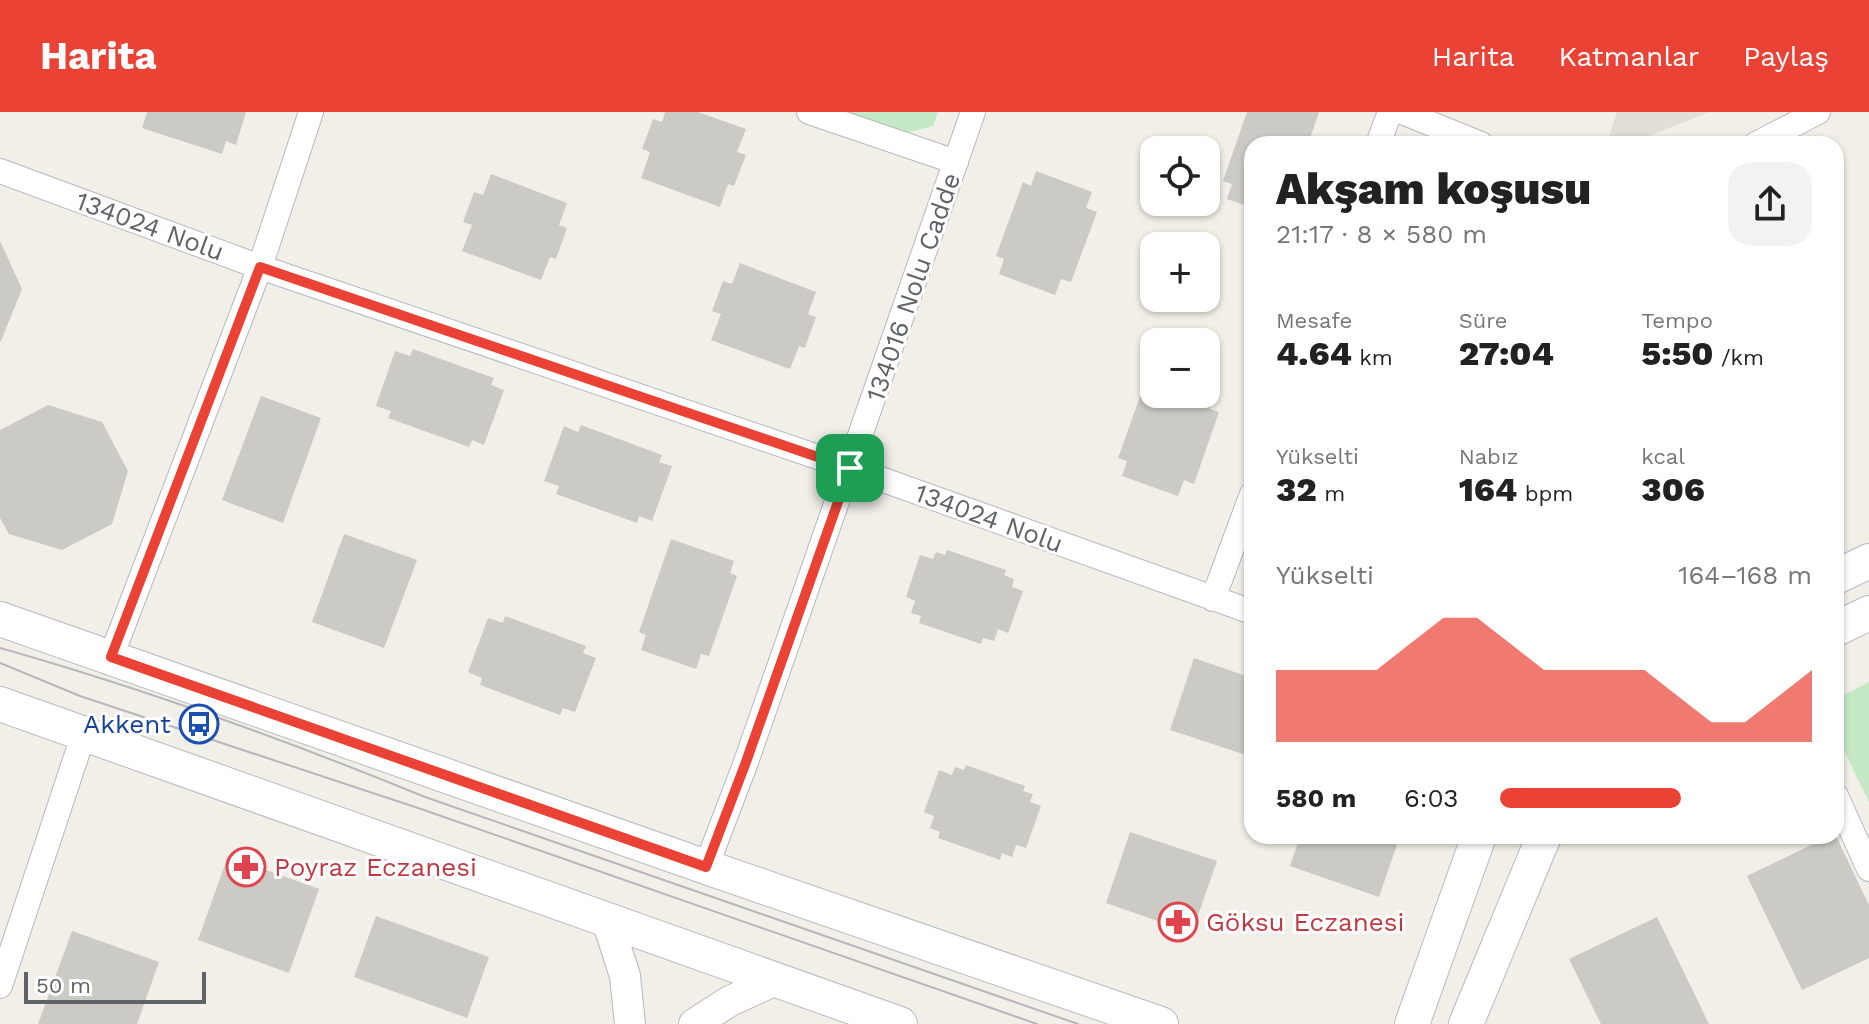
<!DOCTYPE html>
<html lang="tr">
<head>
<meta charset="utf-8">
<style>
	:root { --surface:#fff; --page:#f2f2f2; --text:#222; --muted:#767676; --accent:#ea4335 }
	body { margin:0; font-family:"Work Sans",sans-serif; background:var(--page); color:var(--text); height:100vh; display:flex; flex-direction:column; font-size:30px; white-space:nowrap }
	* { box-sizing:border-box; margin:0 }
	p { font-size:26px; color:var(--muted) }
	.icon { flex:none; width:44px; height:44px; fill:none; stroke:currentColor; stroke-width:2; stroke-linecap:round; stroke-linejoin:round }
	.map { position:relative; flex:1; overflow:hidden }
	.drawer { position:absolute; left:1244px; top:24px; width:600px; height:708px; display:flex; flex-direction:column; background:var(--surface); border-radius:24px; box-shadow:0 2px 6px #0004 }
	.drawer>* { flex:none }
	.tools { position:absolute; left:1140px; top:24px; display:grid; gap:16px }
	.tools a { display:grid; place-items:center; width:80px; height:80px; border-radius:16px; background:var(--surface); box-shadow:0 2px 6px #0004; font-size:40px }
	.scale { position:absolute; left:24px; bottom:20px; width:182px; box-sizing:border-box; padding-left:8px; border:4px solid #5f6368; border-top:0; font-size:22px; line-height:28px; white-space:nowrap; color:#5f6368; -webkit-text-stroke:6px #fff; paint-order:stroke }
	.pin { position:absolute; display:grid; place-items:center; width:68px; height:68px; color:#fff; margin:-34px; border-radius:16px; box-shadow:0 4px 12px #0006 }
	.round { display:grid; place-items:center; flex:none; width:84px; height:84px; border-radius:24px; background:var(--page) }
	.head { display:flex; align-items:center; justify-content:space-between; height:136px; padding:0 32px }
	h1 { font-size:44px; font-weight:800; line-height:60px }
	.figures { display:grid; grid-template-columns:repeat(3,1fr); gap:12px; height:136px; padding:8px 32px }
	.figures div { display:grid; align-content:center }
	.figures b { font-size:34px; font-weight:800 }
	.figures small { font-size:22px; font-weight:400 }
	.figures p { font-size:22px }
	.chart { height:224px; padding:16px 32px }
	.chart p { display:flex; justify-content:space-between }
	.chart svg { width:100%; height:144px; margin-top:8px; fill:var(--accent); opacity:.7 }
	ul { padding:0 32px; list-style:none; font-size:26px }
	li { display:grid; grid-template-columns:128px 96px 1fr; align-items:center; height:60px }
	li i { height:20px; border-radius:10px; background:var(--accent) }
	header { display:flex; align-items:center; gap:48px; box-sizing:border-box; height:112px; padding:0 40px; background:var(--accent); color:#fff }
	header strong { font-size:38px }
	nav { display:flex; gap:44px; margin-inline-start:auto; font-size:28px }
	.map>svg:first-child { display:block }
</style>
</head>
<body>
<header>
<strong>Harita</strong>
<nav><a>Harita</a><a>Katmanlar</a><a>Paylaş</a></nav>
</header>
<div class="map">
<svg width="1869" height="912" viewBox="0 0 1869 912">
	<rect width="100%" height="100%" fill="#f1efe8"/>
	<path fill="#e1ded6" d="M 1617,0 L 1709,0 L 1629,32 L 1606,32 Z"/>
	<g fill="#c5e8c5">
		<path d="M 847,0 L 938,0 L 933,14 L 906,21 Z"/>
		<path d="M 1869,570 L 1869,690 L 1836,622 L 1836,587 Z"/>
	</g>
	<g fill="#cccac5">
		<path d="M 147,0 L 246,0 L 236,33 L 226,29 L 222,42 L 142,16 Z"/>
		<path d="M 665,0 L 698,0 L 746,17 L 737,40 L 746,43 L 734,74 L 728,72 L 720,95 L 641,66 L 650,40 L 642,37 L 653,7 L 662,10 Z"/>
		<path d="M 1247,0 L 1319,0 L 1308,32 L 1252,32 L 1252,96 L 1227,87 L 1232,72 L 1223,69 Z"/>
		<path d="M 1036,59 L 1092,80 L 1086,96 L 1097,100 L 1071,170 L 1061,167 L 1055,183 L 999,162 L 1004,147 L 996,144 L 1023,70 L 1031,74 Z"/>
		<path d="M 491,62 L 567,91 L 559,113 L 567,116 L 556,147 L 550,145 L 541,168 L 462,139 L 472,113 L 463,110 L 474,80 L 483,83 Z"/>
		<path d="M 0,129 L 22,177 L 1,229 L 0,229 Z"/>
		<path d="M 740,151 L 816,180 L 808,202 L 816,205 L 805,236 L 799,234 L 790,257 L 711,228 L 721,202 L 712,199 L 723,169 L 732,172 Z"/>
		<path d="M 413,237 L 494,266 L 491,273 L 504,278 L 484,333 L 472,328 L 469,335 L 388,306 L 391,299 L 376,294 L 395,239 L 410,244 Z"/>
		<path d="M 1141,282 L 1214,282 L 1209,297 L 1219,300 L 1194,372 L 1184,368 L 1178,384 L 1122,364 L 1127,349 L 1118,346 Z"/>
		<path d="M 261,284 L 321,306 L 283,411 L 222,388 Z"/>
		<path d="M 48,293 L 102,310 L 128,359 L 112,412 L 62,438 L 9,422 L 0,406 L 0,318 Z"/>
		<path d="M 581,313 L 662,343 L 659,350 L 672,354 L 652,409 L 639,404 L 637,411 L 556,382 L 559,374 L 544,369 L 564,314 L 578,320 Z"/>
		<path d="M 344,422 L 417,448 L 384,536 L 312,510 Z"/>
		<path d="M 671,427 L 734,449 L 730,461 L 737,464 L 709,544 L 701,542 L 696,557 L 641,538 L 646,523 L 639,520 Z"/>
		<path d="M 947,438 L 1006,458 L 1004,463 L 1014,467 L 1012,475 L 1023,479 L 1008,521 L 998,517 L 994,529 L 983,526 L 981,532 L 919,511 L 921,504 L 911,501 L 915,489 L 906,485 L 920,443 L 933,447 L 936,440 L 945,443 Z"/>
		<path d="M 505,504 L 586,534 L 583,541 L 596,546 L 575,600 L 563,596 L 560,603 L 480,573 L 482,566 L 468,560 L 488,506 L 503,511 Z"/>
		<path d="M 1194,546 L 1252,566 L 1252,645 L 1170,618 Z"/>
		<path d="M 966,653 L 1025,674 L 1023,679 L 1033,682 L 1030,690 L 1041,694 L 1026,736 L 1016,733 L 1012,745 L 1002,741 L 1000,748 L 938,726 L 940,720 L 930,716 L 934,704 L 924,700 L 939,658 L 952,663 L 955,655 L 964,658 Z"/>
		<path d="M 1130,720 L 1217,749 L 1192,821 L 1106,791 Z"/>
		<path d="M 1300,724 L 1400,724 L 1379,785 L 1290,754 Z"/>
		<path d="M 1830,724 L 1836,724 L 1869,793 L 1869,846 L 1802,878 L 1747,764 Z"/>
		<path d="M 228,744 L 319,777 L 289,861 L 198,828 Z"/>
		<path d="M 376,804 L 489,845 L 467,906 L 354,865 Z"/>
		<path d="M 1657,805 L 1709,912 L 1601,912 L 1569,847 Z"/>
		<path d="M 72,819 L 159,850 L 137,912 L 38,912 Z"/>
	</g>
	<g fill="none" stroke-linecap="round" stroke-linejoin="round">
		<g stroke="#b5b8bc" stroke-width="26">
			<g id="minor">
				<path d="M 809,0 L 956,50"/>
				<path d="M 1402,0 L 1481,32"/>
				<path d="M 1378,32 L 1390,0"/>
				<path d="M 1756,32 L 1818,0"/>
				<path d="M 0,59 L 260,155 L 850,356 L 1252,500"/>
				<path d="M 1213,487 L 1252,382"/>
				<path d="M 111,545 L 260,155 L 311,0"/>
				<path d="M 1836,684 L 1869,757"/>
				<path d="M 706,755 L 746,650 L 973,0"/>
				<path d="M 0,874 L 84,621"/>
			</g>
		</g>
		<g stroke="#b5b8bc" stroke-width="32">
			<g id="tertiary">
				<path d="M 607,808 L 625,864 L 630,912"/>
				<path d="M 694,912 L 730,889 L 776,868"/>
			</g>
		</g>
		<g stroke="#b6babf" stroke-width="36">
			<g id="secondary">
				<path d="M 1836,465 L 1869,449"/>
				<path d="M 0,507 L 706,755 L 1161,912"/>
				<path d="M 1836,517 L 1869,501"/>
				<path d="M 0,592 L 900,912"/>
				<path d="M 1412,912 L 1479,724"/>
				<path d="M 1466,912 L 1544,724"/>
			</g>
		</g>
		<use href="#minor" stroke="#fff" stroke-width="24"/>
		<use href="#tertiary" stroke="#fff" stroke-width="30"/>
		<use href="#secondary" stroke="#fff" stroke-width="34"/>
		<g stroke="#b6b7b8" stroke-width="2">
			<path d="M 0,536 C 145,577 286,628 425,685 L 1078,912"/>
			<path d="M 0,551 L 80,584 L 421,697 L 1037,912"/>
		</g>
	</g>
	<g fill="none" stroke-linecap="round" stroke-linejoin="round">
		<g stroke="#fff" stroke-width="16">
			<path id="route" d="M 260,155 L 850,356 L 746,650 L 706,755 L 111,545 Z"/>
		</g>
		<use href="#route" stroke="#ea4335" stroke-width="10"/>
	</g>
	<defs>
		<g id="bus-ring" transform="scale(2)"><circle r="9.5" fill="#fff" stroke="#1a4fb4" stroke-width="1.5"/><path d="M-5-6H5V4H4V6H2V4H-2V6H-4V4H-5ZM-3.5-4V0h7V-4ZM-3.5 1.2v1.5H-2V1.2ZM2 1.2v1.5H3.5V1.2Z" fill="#1a4fb4"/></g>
		<g id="pharmacy-ring" transform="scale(2)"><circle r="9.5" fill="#fff" stroke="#e0444e" stroke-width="1.5"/><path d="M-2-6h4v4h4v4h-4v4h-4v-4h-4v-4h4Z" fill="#e0444e"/></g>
	</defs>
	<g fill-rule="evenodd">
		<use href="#bus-ring" x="199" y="612"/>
		<use href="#pharmacy-ring" x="246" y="755"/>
		<use href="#pharmacy-ring" x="1178" y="810"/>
	</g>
	<g text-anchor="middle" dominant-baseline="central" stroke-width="6" stroke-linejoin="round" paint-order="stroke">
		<g font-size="26" fill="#5f6368" stroke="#fff">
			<text transform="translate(150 114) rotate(20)">134024 Nolu</text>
			<text transform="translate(913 175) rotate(-71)">134016 Nolu Cadde</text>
			<text transform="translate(989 406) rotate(20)">134024 Nolu</text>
		</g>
		<g font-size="26" fill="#164399" stroke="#fff" text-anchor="end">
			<text x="171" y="612">Akkent</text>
		</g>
		<g font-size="26" fill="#be3a42" stroke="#fff" text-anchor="start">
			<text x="274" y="755">Poyraz Eczanesi</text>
			<text x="1206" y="810">Göksu Eczanesi</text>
		</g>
	</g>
</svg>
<div class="tools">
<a><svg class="icon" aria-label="locate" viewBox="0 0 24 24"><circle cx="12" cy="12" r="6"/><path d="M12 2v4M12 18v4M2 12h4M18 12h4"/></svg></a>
<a>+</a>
<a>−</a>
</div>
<div class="scale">50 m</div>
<div class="pin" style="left:850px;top:356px;background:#1e9e55"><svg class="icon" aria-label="arrive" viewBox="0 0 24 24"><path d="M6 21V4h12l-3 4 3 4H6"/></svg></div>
<section class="drawer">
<div class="head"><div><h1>Akşam koşusu</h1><p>21:17 · 8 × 580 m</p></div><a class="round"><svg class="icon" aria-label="share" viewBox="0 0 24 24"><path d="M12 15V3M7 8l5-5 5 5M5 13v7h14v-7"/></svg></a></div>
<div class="figures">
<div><p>Mesafe</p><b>4.64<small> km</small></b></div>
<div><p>Süre</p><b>27:04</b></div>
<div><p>Tempo</p><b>5:50<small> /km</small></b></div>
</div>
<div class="figures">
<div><p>Yükselti</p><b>32<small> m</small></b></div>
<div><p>Nabız</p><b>164<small> bpm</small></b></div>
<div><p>kcal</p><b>306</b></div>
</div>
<div class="chart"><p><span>Yükselti</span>164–168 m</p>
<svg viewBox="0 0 160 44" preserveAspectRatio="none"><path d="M0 44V22L10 22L20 22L30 22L40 14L50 6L60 6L70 14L80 22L90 22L100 22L110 22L120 30L130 38L140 38L150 30L160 22V44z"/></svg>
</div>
<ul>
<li><b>580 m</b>6:03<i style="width:58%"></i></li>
</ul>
</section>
</div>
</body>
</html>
